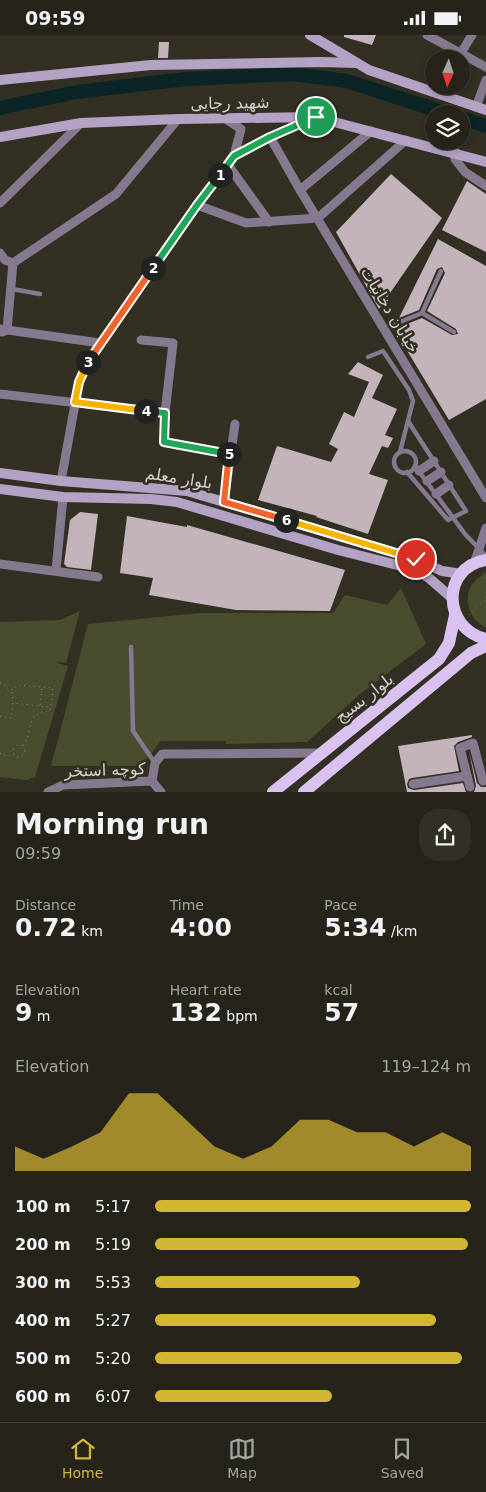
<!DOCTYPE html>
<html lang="en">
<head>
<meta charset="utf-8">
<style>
	:root { --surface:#26231a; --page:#322f27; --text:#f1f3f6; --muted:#a4a4a2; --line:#424039; --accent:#d4b635 }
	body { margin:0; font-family:"DejaVu Sans",Vazirmatn,sans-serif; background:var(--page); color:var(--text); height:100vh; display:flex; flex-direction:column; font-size:19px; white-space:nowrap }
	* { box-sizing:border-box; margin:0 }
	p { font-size:16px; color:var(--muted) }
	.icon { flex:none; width:28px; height:28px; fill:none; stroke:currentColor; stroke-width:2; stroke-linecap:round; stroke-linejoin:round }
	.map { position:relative; height:757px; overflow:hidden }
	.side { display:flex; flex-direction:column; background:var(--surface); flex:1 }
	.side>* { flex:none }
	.needle { width:32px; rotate:183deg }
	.tools { position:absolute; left:425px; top:15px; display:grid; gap:10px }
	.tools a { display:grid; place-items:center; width:45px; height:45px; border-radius:50%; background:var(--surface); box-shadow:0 2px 8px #0003,0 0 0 1px var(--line); font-size:25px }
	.pin { position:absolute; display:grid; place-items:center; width:42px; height:42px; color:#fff; margin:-21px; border:2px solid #fff; border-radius:50%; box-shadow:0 1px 5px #0007 }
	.km { position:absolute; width:25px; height:25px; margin:-12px; border-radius:50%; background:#222; color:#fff; font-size:14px; line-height:25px; text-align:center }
	.round { display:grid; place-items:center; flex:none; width:52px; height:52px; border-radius:20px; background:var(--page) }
	.headline { display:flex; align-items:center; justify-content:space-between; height:85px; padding:0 15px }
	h1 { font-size:28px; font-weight:800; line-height:38px }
	.stats { display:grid; grid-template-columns:repeat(3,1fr); gap:8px; height:85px; padding:5px 15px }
	.stats div { display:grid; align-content:center }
	.stats b { font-size:25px; font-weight:800 }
	.stats small { font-size:14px; font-weight:400 }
	.stats p { font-size:14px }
	.chart { height:140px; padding:10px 15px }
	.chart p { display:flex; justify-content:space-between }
	.chart svg { width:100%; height:90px; margin-top:5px; fill:var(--accent); opacity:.7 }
	ul { padding:0 15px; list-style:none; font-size:16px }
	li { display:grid; grid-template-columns:80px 60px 1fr; align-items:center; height:38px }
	li i { height:12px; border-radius:6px; background:var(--accent) }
	.status { display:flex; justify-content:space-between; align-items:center; height:35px; padding:0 25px; background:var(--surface); direction:ltr }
	.status svg { height:14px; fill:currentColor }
	.tabs { display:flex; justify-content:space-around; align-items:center; height:70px; border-top:1px solid var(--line); background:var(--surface); font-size:14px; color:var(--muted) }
	.tabs a { display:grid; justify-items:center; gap:2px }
	.tabs .on { color:var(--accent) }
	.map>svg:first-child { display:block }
</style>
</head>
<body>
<div class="status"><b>09:59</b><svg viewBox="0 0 49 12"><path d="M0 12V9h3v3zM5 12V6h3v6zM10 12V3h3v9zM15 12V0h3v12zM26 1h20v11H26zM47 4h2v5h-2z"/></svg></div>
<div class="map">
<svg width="486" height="757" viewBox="0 0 486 757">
	<rect width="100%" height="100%" fill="#322f23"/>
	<g fill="#4a4c2e">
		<path d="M 486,538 L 486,593 C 463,581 460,550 486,538 Z"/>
		<path d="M 401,553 L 426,609 L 360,659 L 307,707 L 226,709 L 226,706 L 161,706 L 142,731 L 51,731 L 88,589 L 200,578 L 333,578 L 345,560 L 387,570 Z"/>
		<path d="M 80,576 L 66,628 L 55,627 L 68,631 L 35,742 L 27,745 L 0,742 L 0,587 L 60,585 Z"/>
	</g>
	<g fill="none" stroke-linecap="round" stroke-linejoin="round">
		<g stroke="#0b2426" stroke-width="14">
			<path d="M 0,73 L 76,57 L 186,44 L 293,39 L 347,46 L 448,79"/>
			<path d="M 461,83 L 486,91"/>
		</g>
	</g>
	<g fill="#c3b4bc">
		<path d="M 344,0 L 376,0 L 372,10 L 344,2 Z"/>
		<path d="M 159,7 L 169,7 L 168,23 L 158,23 Z"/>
		<path d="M 391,139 L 442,183 L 379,274 L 336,197 Z"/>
		<path d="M 467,146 L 486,159 L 486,217 L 442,195 Z"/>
		<path d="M 438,204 L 486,231 L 486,364 L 449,385 L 394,294 L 422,283 L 452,300 L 458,299 L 456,294 L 427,276 L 445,238 L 442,232 L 437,234 L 419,275 L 399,283 Z"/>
		<path d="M 358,327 L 383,340 L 372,363 L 397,374 L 385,400 L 393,403 L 388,413 L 382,411 L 369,439 L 388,445 L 368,499 L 316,482 L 317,481 L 258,465 L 277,411 L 331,427 L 338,414 L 329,409 L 344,377 L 354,382 L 369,347 L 348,339 Z"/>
		<path d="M 80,477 L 98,479 L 91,535 L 67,532 L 64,529 L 70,485 Z"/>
		<path d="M 127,481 L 187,492 L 187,490 L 345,535 L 330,576 L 236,575 L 149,560 L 153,543 L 120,538 Z"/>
		<path d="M 472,700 L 472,702 L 458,707 L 454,711 L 459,736 L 412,743 L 409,744 L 407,749 L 408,753 L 414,755 L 463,748 L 466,757 L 407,757 L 398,711 Z"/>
		<path d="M 469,716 L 477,748 L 481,752 L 486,752 L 486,757 L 474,757 L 476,751 Z"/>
	</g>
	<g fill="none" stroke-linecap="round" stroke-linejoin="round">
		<g stroke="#88867c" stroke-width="1" stroke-dasharray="1 4" stroke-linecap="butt">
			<path d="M 483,538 L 486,544"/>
			<path d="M 486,563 L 486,556"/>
			<path d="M 469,580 L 486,564"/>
			<path d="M 0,648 L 4,649 L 8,655 L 15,654 L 17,650 L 53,653 L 50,676 L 42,677 L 33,682 L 27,704 L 23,711"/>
			<path d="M 12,657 L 13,667"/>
			<path d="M 40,670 L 42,652"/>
			<path d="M 0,681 L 11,683 L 13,668 L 49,672"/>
			<circle cx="19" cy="716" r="6"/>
			<path d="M 0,718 L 8,722 L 12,718"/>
		</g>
		<g stroke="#84798e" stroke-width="4.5">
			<path d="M 12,254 L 40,259"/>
			<path d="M 422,278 L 441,236"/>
			<path d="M 383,294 L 422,278 L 454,297"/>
			<path d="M 368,322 L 383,316 L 409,355 L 413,366 L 400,417"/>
			<circle cx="405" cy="427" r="11"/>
			<path d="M 415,431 L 465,499 L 486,521"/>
			<path d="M 407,437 L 448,485 L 466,476 L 408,386"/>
			<path d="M 131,612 L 133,696 L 155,728"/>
		</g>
		<g stroke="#84798e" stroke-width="9">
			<path d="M 427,0 L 486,32"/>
			<path d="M 461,18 L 472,0"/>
			<path d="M 476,72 L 486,45"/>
			<path d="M 226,84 L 241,94 L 234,121 L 270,102 L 314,82"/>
			<path d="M 270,102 L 300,155 L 486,463"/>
			<path d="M 457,118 L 455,124 L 465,137 L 486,151"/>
			<path d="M 228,130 L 269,187"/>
			<path d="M 300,155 L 371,96"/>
			<path d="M 0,168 L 81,88"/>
			<path d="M 197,170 L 246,188 L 318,183 L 406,105"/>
			<path d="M 0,218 L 5,225 L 13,228"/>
			<path d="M 13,228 L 116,159 L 178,84"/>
			<path d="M 0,294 L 100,308"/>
			<path d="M 2,297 L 7,295 L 13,228"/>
			<path d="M 141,305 L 173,308 L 165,378 L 164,407 L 231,419"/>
			<path d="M 0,359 L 165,378"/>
			<path d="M 419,436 L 434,426"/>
			<path d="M 61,446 L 79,347 L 87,329 L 197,170 L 234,121"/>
			<path d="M 427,446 L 441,437"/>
			<path d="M 436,459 L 449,450"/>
			<path d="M 224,467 L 235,389"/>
			<path d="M 0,529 L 98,542"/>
			<path d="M 474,529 L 486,493"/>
			<path d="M 56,535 L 63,462"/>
			<path d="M 152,746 L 155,728 L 162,719 L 321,718"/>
			<path d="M 413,749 L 467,741"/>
			<path d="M 470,752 L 460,713 L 473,708 L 483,746 L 486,745"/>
			<path d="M 48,757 L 63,750 L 152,746 L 161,757"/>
		</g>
		<g stroke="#b4a2c5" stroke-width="10">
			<path d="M 310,0 L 369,35 L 486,75"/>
			<path d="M 0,45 L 151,30 L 321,27 L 356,28"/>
			<path d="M 0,102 L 81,88 L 178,84 L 315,82 L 486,127"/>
			<path d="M 0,438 L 61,446 L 187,456 L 416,524 L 442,536 L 462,539"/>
			<path d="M 0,454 L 63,462 L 151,464 L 177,467 L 338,515 L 417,535 L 429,543 L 452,563"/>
		</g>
		<g stroke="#d9c2ef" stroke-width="12">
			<path d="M 486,525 C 440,533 443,594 486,604"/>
			<path d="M 273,757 L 439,624 L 449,608 L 455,580"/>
			<path d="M 304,757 L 471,618 L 486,611"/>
		</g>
	</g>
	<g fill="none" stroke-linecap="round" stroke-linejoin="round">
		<g stroke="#fff" stroke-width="10">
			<path id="split-1" d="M 220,140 L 234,121 L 270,102 L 316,82"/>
		</g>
		<g stroke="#fff" stroke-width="10">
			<path id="split-2" d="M 153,233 L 197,170 L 220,140"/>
		</g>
		<g stroke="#fff" stroke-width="10">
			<path id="split-3" d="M 88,327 L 153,233"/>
		</g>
		<g stroke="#fff" stroke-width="10">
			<path id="split-4" d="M 88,327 L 79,347 L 75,367 L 146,376"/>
		</g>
		<g stroke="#fff" stroke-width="10">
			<path id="split-5" d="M 146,376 L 165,378 L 164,407 L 229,419"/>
		</g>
		<g stroke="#fff" stroke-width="10">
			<path id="split-6" d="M 229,419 L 224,467 L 286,485"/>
		</g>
		<g stroke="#fff" stroke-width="10">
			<path id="split-7" d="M 286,485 L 416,524"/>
		</g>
		<use href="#split-1" stroke="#22a559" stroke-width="6"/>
		<use href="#split-2" stroke="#22a559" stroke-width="6"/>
		<use href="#split-3" stroke="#f0652b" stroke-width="6"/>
		<use href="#split-4" stroke="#f5b400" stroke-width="6"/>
		<use href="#split-5" stroke="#22a559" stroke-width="6"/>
		<use href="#split-6" stroke="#f0652b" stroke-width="6"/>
		<use href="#split-7" stroke="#f5b400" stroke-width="6"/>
	</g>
	<g text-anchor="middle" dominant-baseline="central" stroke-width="5" stroke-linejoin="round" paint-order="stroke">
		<g font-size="16" fill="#d3d1ca" stroke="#322f23">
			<text transform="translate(230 68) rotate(-1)">شهید رجایی</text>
			<text transform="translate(390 275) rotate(59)">خیابان دخانیات</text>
			<text transform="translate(179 443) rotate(9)">بلوار معلم</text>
			<text transform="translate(364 663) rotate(-38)">بلوار بسیج</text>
			<text transform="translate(105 735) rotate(-2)">کوچه استخر</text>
		</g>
	</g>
</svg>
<div class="tools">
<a><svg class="needle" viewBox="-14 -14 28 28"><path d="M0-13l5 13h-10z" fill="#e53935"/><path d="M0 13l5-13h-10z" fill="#a4a4a2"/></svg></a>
<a><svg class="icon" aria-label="layers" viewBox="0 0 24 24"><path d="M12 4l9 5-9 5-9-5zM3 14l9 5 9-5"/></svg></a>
</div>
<div class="pin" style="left:316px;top:82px;background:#1e9e55"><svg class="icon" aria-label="arrive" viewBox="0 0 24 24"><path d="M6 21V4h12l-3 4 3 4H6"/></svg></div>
<div class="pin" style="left:416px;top:524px;background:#d93025"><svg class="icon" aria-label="check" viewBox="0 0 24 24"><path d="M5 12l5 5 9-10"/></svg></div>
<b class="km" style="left:220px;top:140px">1</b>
<b class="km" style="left:153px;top:233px">2</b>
<b class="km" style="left:88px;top:327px">3</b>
<b class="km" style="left:146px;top:376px">4</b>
<b class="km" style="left:229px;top:419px">5</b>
<b class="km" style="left:286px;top:485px">6</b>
</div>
<section class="side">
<div class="headline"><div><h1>Morning run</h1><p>09:59</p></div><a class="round"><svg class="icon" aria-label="share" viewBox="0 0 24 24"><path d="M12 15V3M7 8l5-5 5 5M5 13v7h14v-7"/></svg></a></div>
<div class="stats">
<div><p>Distance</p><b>0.72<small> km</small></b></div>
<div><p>Time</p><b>4:00</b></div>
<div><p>Pace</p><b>5:34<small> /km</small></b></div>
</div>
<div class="stats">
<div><p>Elevation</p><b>9<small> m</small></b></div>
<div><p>Heart rate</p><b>132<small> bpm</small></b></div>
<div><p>kcal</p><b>57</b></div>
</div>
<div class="chart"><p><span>Elevation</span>119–124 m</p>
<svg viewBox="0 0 160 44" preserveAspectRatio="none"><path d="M0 44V32L10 38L20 32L30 25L40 6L50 6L60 19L70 32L80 38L90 32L100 19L110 19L120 25L130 25L140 32L150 25L160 32V44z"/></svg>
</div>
<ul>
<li><b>100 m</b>5:17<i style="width:100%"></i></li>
<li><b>200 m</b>5:19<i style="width:99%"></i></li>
<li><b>300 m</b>5:53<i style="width:65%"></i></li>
<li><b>400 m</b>5:27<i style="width:89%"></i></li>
<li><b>500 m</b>5:20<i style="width:97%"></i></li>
<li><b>600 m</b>6:07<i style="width:56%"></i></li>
</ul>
</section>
<nav class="tabs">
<a class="on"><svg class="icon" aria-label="home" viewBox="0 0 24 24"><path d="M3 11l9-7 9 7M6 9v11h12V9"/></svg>Home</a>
<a><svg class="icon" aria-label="map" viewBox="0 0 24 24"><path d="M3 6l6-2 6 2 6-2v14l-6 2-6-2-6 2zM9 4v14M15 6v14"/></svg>Map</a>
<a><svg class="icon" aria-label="saved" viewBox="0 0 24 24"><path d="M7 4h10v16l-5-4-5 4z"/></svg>Saved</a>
</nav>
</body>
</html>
